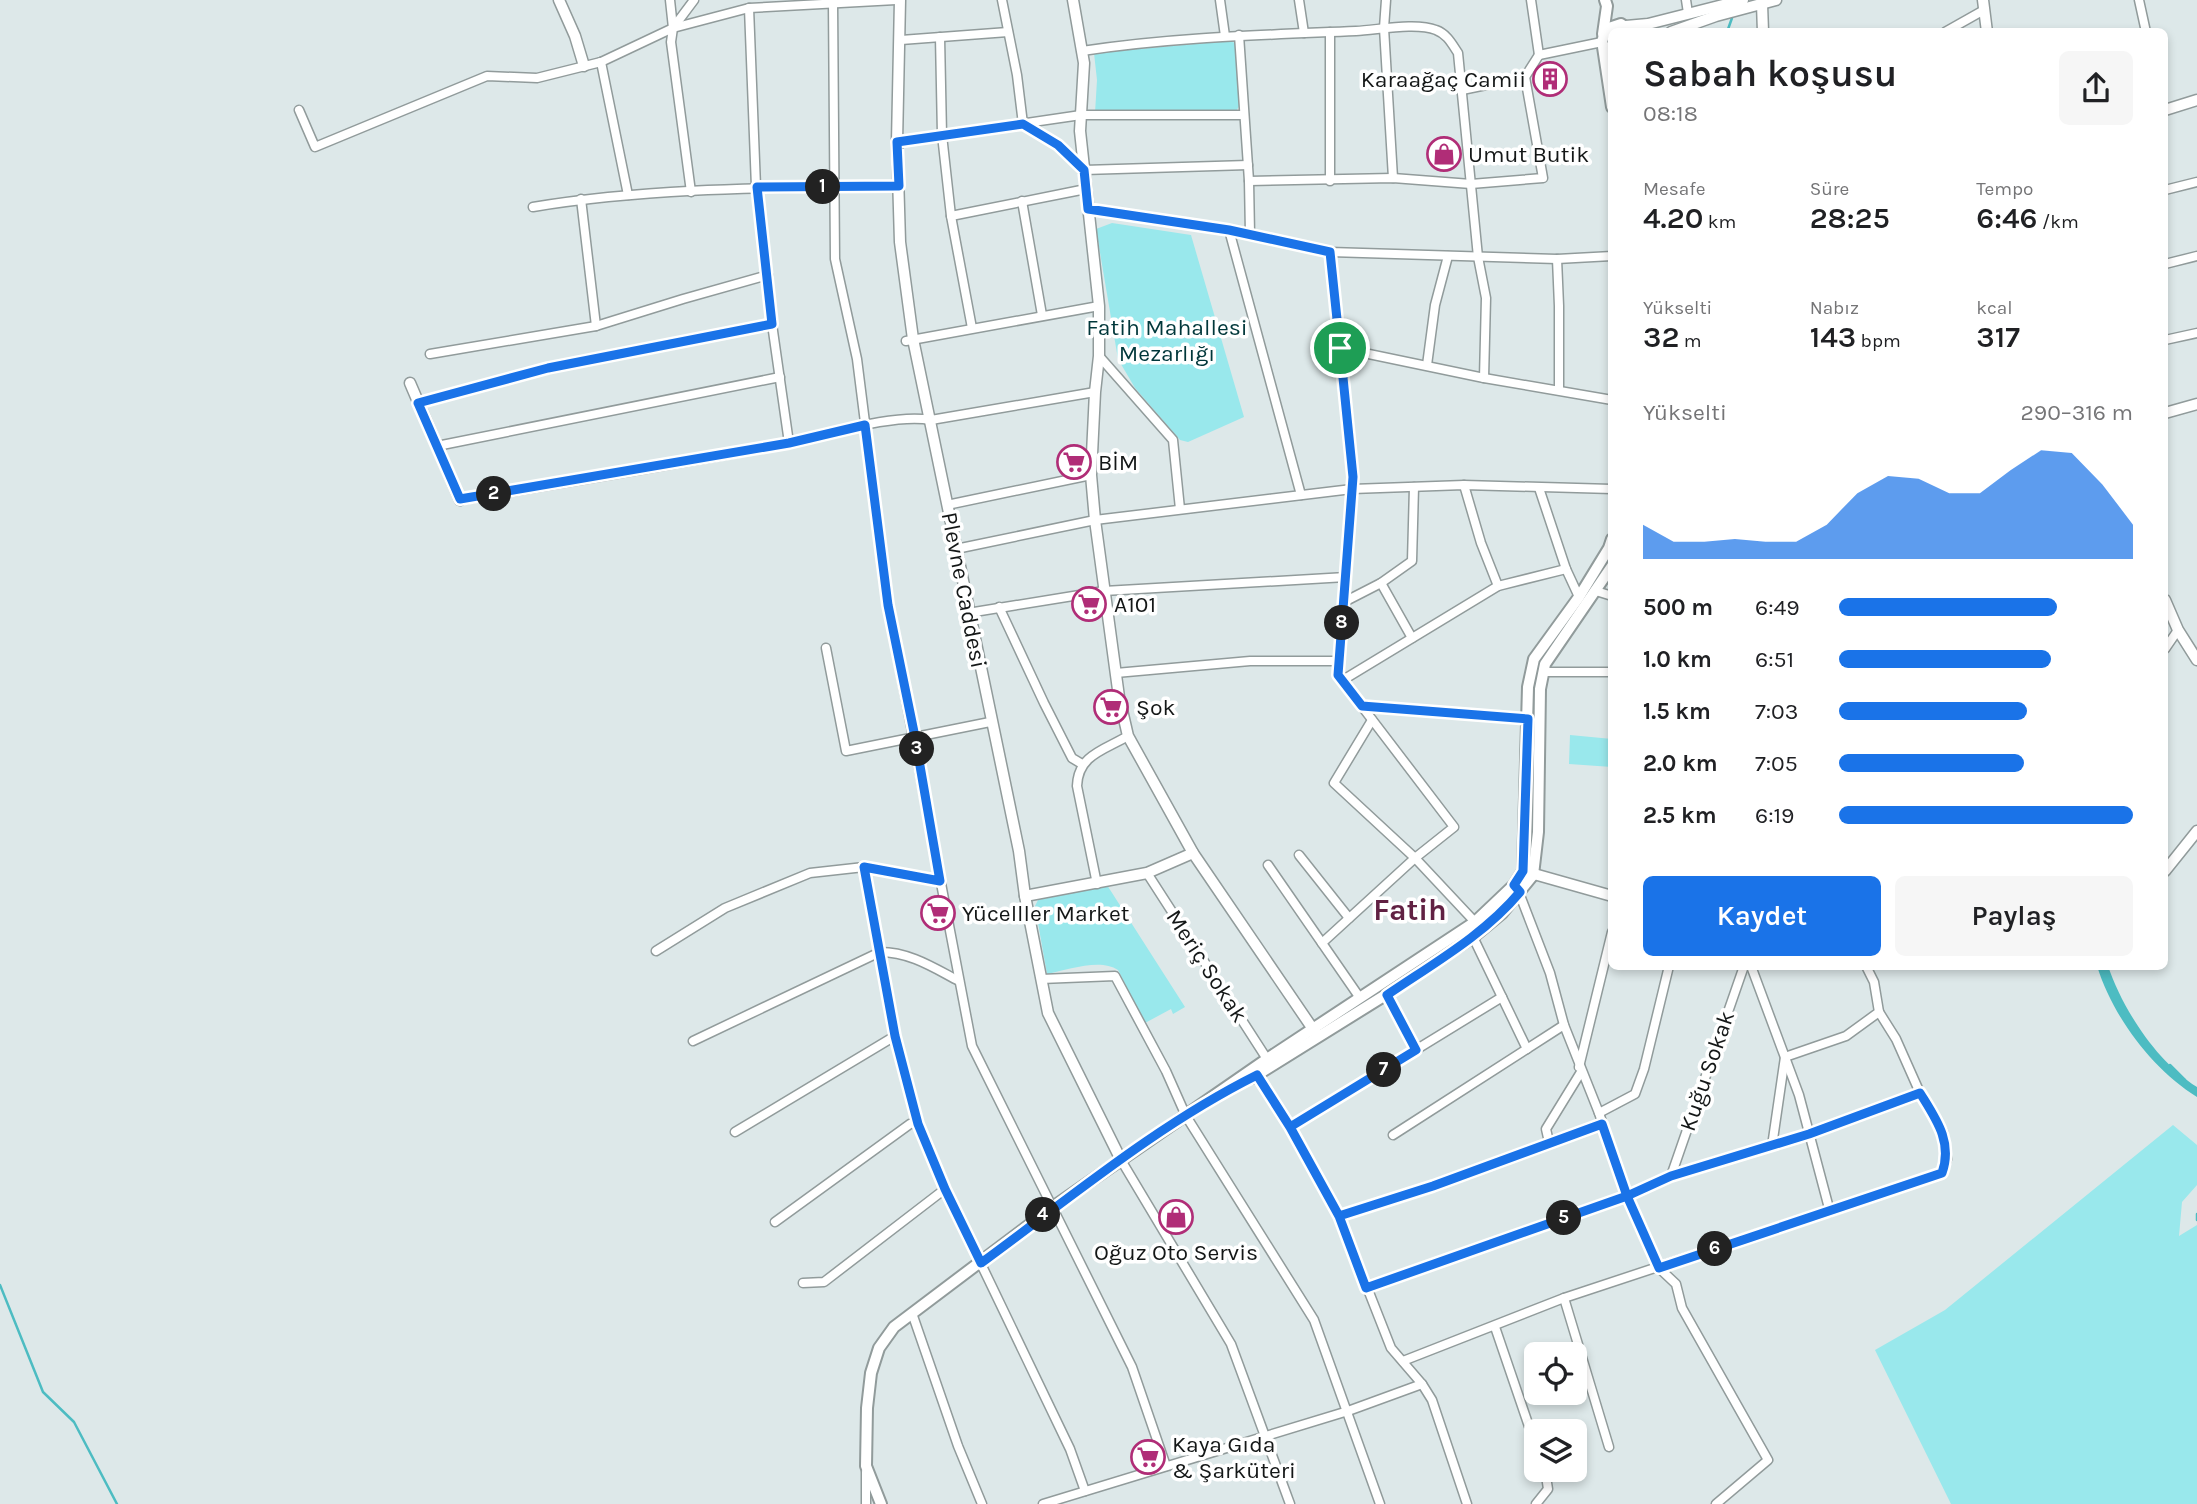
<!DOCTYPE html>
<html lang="tr">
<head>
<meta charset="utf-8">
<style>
	:root { --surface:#fff; --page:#f6f6f6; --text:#202124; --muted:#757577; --accent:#1a73e8 }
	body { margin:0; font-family:Karla,sans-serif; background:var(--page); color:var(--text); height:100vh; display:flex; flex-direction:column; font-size:26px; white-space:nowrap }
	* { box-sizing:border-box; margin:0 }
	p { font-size:23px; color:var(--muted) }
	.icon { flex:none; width:38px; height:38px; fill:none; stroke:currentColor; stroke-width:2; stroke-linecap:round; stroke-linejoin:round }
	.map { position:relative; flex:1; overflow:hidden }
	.sheet { position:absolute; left:1608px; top:28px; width:560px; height:942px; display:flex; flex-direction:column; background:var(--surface); border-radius:10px; box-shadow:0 4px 10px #0003 }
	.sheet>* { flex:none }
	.controls { position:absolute; left:1524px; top:1342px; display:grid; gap:14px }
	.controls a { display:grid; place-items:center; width:63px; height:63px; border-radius:10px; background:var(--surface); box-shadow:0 4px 10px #0003; font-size:35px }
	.pin { position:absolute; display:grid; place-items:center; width:60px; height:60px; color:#fff; margin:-30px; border:4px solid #fff; border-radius:50%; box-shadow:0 2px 7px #0007 }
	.km { position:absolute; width:35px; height:35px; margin:-18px; border-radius:50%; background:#222; color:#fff; font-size:19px; line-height:35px; text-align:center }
	.round { display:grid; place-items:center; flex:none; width:74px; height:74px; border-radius:10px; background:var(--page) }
	.overview { display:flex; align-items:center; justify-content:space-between; height:119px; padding:0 35px }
	h1 { font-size:38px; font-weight:600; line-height:52px }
	.stats { display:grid; grid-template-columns:repeat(3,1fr); gap:10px; height:119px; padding:7px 35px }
	.stats div { display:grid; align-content:center }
	.stats b { font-size:30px; font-weight:600 }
	.stats small { font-size:19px; font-weight:400 }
	.stats p { font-size:19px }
	.chart { height:196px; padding:14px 35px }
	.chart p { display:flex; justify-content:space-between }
	.chart svg { width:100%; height:126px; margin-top:7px; fill:var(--accent); opacity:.7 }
	.button { display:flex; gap:14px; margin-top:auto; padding:14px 35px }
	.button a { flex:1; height:80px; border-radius:10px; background:var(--accent); color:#fff; font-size:28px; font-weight:600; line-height:80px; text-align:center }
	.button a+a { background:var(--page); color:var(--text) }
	ul { padding:0 35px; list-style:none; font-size:23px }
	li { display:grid; grid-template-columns:112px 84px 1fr; align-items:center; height:52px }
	li i { height:18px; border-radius:9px; background:var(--accent) }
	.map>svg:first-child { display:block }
</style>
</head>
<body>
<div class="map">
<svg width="2197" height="1504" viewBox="0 0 2197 1504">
	<rect width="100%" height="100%" fill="#dde8e9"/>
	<g fill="#99e8ec">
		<path d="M 1228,41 L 1236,43 L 1240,105 L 1236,111 L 1095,113 L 1097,80 L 1094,53 Z"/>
		<path d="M 1112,223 L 1191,235 L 1244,417 L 1188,442 L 1180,440 L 1135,388 L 1118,359 L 1096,229 Z"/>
		<path d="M 1570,735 L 1612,739 L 1612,767 L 1569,764 Z"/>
		<path d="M 1107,885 L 1185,1007 L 1173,1014 L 1171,1009 L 1145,1023 L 1118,970 C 1100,958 1068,970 1047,974 L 1035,906 L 1038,900 Z"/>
		<path d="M 2173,1125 L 2197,1145 L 2197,1185 L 2182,1202 L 2179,1236 L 2197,1225 L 2197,1504 L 1951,1504 L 1875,1350 L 1945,1310 Z"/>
	</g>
	<path fill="#4dbcc2" d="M 2097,966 L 2108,966 C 2123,1010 2157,1062 2197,1087 L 2197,1097 C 2152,1069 2113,1017 2097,966 Z"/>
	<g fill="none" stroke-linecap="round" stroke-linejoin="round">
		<g stroke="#4dbcc2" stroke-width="2.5">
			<path d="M 1727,32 L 1732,18"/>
			<path d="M 2170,1065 L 2185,1080"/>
			<path d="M 2197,1214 L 2197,1220"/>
			<path d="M 0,1285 L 43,1392 L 74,1422 L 117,1504"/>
		</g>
		<g stroke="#919b9b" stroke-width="11">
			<g id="minor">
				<path d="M 670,0 L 673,28"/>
				<path d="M 1002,0 L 1017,75 L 1023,124 L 1058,145 L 1084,170 L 1248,165"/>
				<path d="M 1220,0 L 1225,36"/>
				<path d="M 1299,0 L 1304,33"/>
				<path d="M 1386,0 L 1384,28 L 1393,178"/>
				<path d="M 1531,0 L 1539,55"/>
				<path d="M 1686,0 L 1688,13"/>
				<path d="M 2139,0 L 2146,32"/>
				<path d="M 833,2 L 835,259 L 857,359 L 888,605 L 972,1046 L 1132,1367 L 1166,1466"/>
				<path d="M 749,8 L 756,187 L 772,324 L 789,443"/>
				<path d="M 1330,32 L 1330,181"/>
				<path d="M 1945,32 L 1984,10"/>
				<path d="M 1239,35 L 1249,181 L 1250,234"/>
				<path d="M 940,37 L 942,135 L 951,216 L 972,328"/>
				<path d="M 901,40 L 1008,32"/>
				<path d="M 1082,51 C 1173,37 1264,35 1356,31 C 1378,30 1416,22 1436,30 C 1447,34 1452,44 1458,53 L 1478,257 L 1486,298 L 1484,378"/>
				<path d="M 601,62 L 628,195"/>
				<path d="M 1462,90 L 1525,77 L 1539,55 L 1602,42"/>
				<path d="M 299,110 L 315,147 L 487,76 L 537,78 L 601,62 L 673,28 L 749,8 L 896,0"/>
				<path d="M 897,142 L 1081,115 L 1244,115"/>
				<path d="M 1249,181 L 1393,178 L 1471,184 L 1543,178 L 1525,77"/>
				<path d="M 2165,190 L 2197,182"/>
				<path d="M 691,192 L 671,42 L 673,28 L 694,0"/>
				<path d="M 581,199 L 596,326"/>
				<path d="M 1022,201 L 1042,315"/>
				<path d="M 533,207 C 654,187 777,188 899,186"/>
				<path d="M 1088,209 L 1229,230 L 1330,252 L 1557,259 L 1612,256"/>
				<path d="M 951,216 L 1086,189"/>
				<path d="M 1229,230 L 1301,495"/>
				<path d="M 1557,259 L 1559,306 L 1559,389"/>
				<path d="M 2165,264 L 2197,256"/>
				<path d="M 2165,340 L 2197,333"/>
				<path d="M 906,341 L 1099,306"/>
				<path d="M 1340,348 L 1484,378 L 1612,400"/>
				<path d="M 430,354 L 596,326 L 683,299 L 768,275"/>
				<path d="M 1099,356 L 1173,440 L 1180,509"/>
				<path d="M 1427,365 L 1435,305 L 1448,256"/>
				<path d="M 419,403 L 548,368 L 772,324"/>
				<path d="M 437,446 L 780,377"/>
				<path d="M 1464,485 L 1481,543 L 1498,586"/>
				<path d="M 1539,488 L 1566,569 L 1579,597"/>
				<path d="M 460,500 C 570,482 680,464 788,443 C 827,435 893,413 931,420 L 1095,392"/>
				<path d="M 947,505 L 1091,475"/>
				<path d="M 956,549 L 1095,520 L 1352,489 L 1464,485 L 1612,489"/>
				<path d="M 1381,583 L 1412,638"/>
				<path d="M 1596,591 L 1612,596"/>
				<path d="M 1344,602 L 1381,583 L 1412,561 L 1414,487"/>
				<path d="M 999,607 L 1044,703 L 1072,758 L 1082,764"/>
				<path d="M 968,613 L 1104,591 L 1346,577"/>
				<path d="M 826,648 L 846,751 L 990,722"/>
				<path d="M 2165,649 L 2178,630"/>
				<path d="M 1544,672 L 1612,672"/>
				<path d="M 1116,673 L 1250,661 L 1339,661"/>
				<path d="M 1343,680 L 1498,586 L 1566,569"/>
				<path d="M 1362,706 L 1529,719"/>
				<path d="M 1372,720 L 1334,783 L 1415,858 L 1475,922"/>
				<path d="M 1299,855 L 1349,918"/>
				<path d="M 1268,865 L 1360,998"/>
				<path d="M 1147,873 L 1267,1059"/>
				<path d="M 1097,884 L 1077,786 C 1078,755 1104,750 1128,736"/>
				<path d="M 1518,890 L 1550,973 L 1564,1025 L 1599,1113 L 1627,1196 L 1659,1268 L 1676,1284 L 1682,1308 L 1768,1460 L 1716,1504"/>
				<path d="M 1473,937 L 1527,1049"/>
				<path d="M 1322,943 L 1415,858 L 1454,827 L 1338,675 L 1353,477 L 1330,252"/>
				<path d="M 656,951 L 725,908 L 810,873 L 864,867 L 940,881"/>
				<path d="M 1751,966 L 1799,1095 L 1830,1212"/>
				<path d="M 1041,979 L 1115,976 L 1166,1071 L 1186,1116 L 1314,1320 L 1380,1504"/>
				<path d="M 1387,994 L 1416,1050"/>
				<path d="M 895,1036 L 918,1123 L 945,1189 L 1070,1449 L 1085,1491"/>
				<path d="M 693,1041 L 880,952 C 910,952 934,968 959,981"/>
				<path d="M 1579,1067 L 1612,932"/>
				<path d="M 1257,1075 L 1290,1127 L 1339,1216 L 1391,1348 L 1422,1384 L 1432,1400 L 1467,1504"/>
				<path d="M 1599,1113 L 1635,1094 L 1644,1069 L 1669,966"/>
				<path d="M 1290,1127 L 1502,997"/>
				<path d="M 735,1132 L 895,1036 L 864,867"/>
				<path d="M 1393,1135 L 1564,1025"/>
				<path d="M 1549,1142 L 1546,1129 L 1581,1072"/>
				<path d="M 1772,1146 L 1785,1057 L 1846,1036 L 1879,1012 L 1874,982 L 1866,966"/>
				<path d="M 1121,1160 L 1231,1344 L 1290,1504"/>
				<path d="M 1671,1176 L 1744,966"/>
				<path d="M 1339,1216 L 1433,1186 L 1602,1124"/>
				<path d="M 775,1222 L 910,1124 L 918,1123"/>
				<path d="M 803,1283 L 824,1282 L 945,1189"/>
				<path d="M 1366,1288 L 1627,1196 L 1671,1176 L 1809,1134 L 1920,1093"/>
				<path d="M 1564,1298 L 1609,1447"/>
				<path d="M 912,1313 L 958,1446 L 982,1504"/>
				<path d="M 1495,1327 L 1536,1447"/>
				<path d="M 1403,1361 L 1564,1298 L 1942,1173 L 1947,1159 L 1943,1132 L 1920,1093 L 1896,1039 L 1879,1012"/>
				<path d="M 866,1504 L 866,1472"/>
				<path d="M 1043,1504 L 1348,1411 L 1422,1384"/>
				<path d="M 1536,1504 L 1548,1489 L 1545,1470"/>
			</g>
		</g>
		<g stroke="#919b9b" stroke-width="13">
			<g id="tertiary">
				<path d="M 559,0 L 575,36 L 584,66"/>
				<path d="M 900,0 L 897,142 L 900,242 L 913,339 L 1019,851 L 1025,896 L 1048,1013 L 1121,1160"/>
				<path d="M 1073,0 L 1084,63 L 1080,131 L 1099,306 L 1099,356 L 1095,392 L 1091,475 L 1095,520 L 1119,697 L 1128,736 L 1193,853 L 1317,1035"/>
				<path d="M 1983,0 L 1987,32"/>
				<path d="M 1762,4 L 1763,32"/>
				<path d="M 1626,26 L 1648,24 L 1743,0"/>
				<path d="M 1671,32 L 1716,16 L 1776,0"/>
				<path d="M 2165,110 L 2197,100"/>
				<path d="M 410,383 L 460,500"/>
				<path d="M 2165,413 L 2197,404"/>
				<path d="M 2165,600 L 2178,630 L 2197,660"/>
				<path d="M 2165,871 L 2197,831"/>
				<path d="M 1527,872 L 1612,896"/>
				<path d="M 1025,896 L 1147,873 L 1193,853"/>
			</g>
		</g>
		<g stroke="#919b9b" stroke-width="14">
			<g id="secondary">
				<path d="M 1603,34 L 1607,6 L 1605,0"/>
				<path d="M 1603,47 L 1612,107"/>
				<path d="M 1612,56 L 1606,51 L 1602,42 L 1606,29 L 1621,24 L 1632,32"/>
				<path d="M 1252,1078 L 1387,994 L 1473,937 L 1502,913 L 1533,875 L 1538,832 L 1540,689 L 1545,664 L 1612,566"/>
				<path d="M 881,1504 L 866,1466 L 867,1408 L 871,1373 L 879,1348 L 894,1327 L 1053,1207 L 1267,1059 L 1475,922 L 1514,885 L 1523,871 L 1528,687 L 1534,659 L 1579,597 L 1609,548 L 1612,539"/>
			</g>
		</g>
		<use href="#minor" stroke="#fff" stroke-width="8"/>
		<use href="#tertiary" stroke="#fff" stroke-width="10"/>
		<use href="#secondary" stroke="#fff" stroke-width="10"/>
	</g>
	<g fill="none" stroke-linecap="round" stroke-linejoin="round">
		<g stroke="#fff" stroke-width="14">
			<path id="route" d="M 1340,348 L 1330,252 L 1229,230 L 1088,209 L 1084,170 L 1058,145 L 1023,124 L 897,142 L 899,186 L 757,187 L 772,324 L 548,368 L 418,403 L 460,499 L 789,443 L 865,425 L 888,605 L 915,737 L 940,881 L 864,867 L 895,1036 L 918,1124 L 945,1189 L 981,1263 C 1070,1198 1157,1125 1257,1075 L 1290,1127 L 1339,1216 L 1366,1288 L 1627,1196 L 1671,1176 L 1809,1134 L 1920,1093 C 1936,1119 1953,1142 1942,1173 L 1659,1268 L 1627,1196 L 1602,1124 L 1433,1186 L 1339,1216 L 1290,1127 L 1416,1050 L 1387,995 C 1434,963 1484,935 1520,892 L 1514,885 L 1523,871 L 1528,719 L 1362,706 L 1338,675 L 1353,477 L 1340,348"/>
		</g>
		<use href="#route" stroke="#1a73e8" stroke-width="9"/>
	</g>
	<defs>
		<g id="building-ring" transform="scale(1.75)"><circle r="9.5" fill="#fff" stroke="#b02d77" stroke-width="1.5"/><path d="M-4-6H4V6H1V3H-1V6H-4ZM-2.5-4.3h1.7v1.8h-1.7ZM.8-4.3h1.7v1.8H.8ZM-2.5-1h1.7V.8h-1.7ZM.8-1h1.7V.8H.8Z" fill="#b02d77"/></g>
		<g id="shop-ring" transform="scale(1.75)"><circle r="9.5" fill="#fff" stroke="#b02d77" stroke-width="1.5"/><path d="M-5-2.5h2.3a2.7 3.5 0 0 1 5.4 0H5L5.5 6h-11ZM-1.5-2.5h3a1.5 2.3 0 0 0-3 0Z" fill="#b02d77"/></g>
		<g id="supermarket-ring" transform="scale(1.75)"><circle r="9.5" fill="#fff" stroke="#b02d77" stroke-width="1.5"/><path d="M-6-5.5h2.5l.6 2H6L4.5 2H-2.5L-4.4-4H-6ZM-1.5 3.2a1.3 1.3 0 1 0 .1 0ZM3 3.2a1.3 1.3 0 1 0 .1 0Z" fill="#b02d77"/></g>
	</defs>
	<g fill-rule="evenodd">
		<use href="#building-ring" x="1550" y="79"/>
		<use href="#shop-ring" x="1444" y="154"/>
		<use href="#supermarket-ring" x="1074" y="462"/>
		<use href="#supermarket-ring" x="1089" y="604"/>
		<use href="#supermarket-ring" x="1111" y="707"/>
		<use href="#supermarket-ring" x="938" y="913"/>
		<use href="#shop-ring" x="1176" y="1217"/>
		<use href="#supermarket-ring" x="1148" y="1457"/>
	</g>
	<g text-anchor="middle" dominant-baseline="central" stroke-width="7" stroke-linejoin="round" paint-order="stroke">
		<g font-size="23" fill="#141717" stroke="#fff" text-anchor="start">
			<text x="1526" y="79" text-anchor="end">Karaağaç Camii</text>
			<text x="1468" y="154">Umut Butik</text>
			<text x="1098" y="462">BİM</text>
			<text x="1114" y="604">A101</text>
			<text x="1136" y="707">Şok</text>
			<text x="962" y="913">Yücelller Market</text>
			<text x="1176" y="1252" text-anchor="middle">Oğuz Oto Servis</text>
			<text x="1172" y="1444">Kaya Gıda<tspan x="1172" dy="26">&amp; Şarküteri</tspan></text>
		</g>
		<g font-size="23" fill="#00373a" stroke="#fff">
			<text x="1167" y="327">Fatih Mahallesi<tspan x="1167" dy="26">Mezarlığı</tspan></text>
		</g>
		<g font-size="23" fill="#141717" stroke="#fff">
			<text transform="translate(964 590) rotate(79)">Plevne Caddesi</text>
			<text transform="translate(1207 966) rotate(57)">Meriç Sokak</text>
			<text transform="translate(1707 1071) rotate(-71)">Kuğu Sokak</text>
		</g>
		<g font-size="30" font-weight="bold" fill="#612143" stroke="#fff">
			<text x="1410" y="910">Fatih</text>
		</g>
	</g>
</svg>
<div class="controls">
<a><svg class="icon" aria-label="locate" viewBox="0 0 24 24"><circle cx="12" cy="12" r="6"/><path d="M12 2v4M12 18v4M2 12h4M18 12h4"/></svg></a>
<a><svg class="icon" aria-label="layers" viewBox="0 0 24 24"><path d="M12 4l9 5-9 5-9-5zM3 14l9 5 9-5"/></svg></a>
</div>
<div class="pin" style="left:1340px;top:348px;background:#1e9e55"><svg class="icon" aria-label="arrive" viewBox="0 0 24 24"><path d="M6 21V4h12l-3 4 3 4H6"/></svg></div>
<b class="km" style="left:823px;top:187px">1</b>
<b class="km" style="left:494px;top:494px">2</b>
<b class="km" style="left:917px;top:749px">3</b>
<b class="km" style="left:1043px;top:1215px">4</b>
<b class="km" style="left:1564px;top:1218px">5</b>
<b class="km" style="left:1715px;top:1249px">6</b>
<b class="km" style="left:1384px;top:1070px">7</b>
<b class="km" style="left:1342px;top:623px">8</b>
<section class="sheet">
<div class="overview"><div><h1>Sabah koşusu</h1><p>08:18</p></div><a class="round"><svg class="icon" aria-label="share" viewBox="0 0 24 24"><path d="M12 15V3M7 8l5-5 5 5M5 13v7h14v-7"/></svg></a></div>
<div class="stats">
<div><p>Mesafe</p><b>4.20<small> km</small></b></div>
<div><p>Süre</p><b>28:25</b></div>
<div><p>Tempo</p><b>6:46<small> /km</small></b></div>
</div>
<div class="stats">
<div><p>Yükselti</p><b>32<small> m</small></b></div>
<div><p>Nabız</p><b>143<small> bpm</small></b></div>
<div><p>kcal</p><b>317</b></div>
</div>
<div class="chart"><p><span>Yükselti</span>290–316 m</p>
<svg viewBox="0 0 160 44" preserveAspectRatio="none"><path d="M0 44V32L10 38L20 38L30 37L40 38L50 38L60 32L70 21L80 15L90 16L100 21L110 21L120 13L130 6L140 7L150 18L160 32V44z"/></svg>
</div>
<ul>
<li><b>500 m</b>6:49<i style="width:74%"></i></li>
<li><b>1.0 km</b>6:51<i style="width:72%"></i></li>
<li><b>1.5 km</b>7:03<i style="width:64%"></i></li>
<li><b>2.0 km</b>7:05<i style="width:63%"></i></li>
<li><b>2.5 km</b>6:19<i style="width:100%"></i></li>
</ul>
<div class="button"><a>Kaydet</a><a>Paylaş</a></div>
</section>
</div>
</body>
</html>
